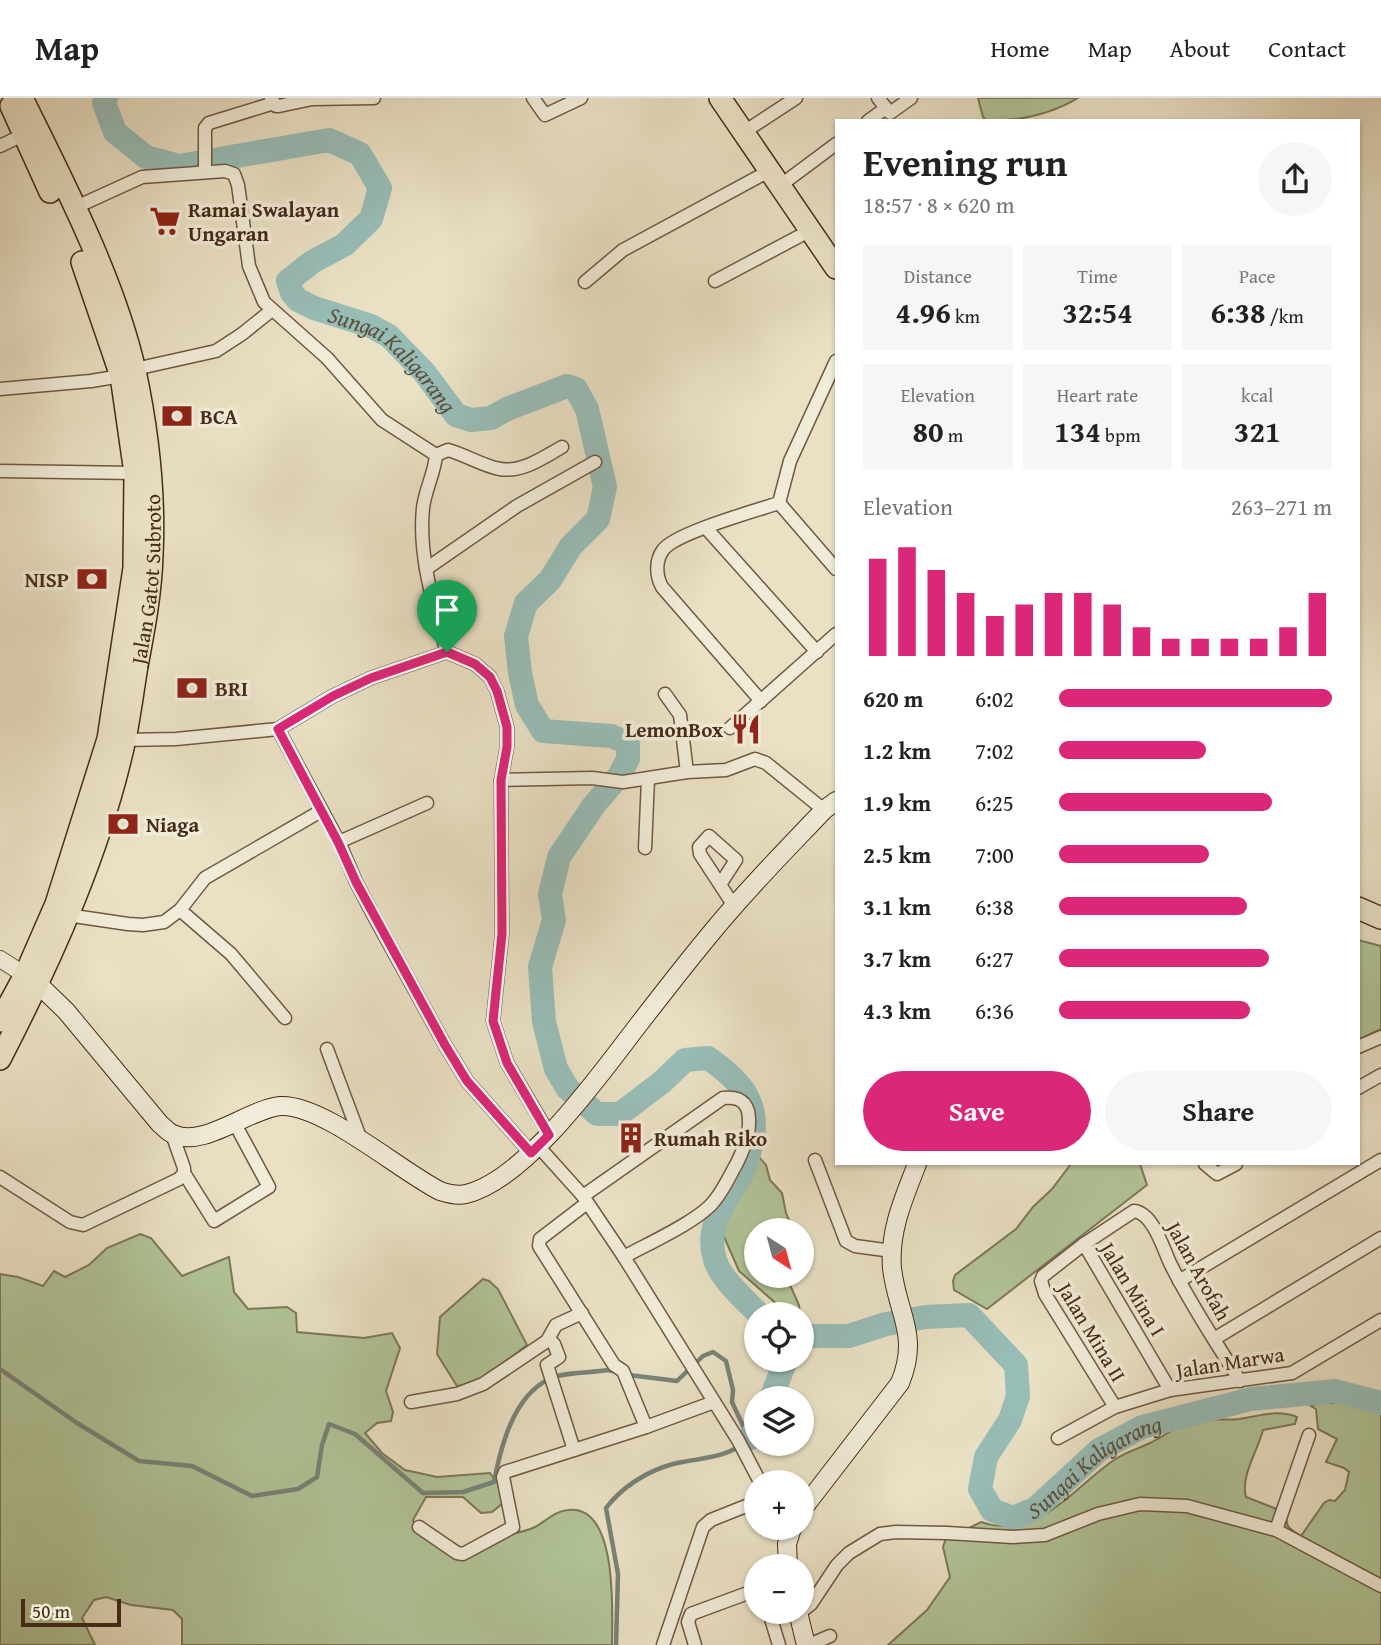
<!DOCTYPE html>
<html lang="en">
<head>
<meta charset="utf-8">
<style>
	:root { --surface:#fff; --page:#f6f6f6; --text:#222; --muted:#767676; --line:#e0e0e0; --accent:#db2777 }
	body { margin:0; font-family:"Gentium Book Plus",serif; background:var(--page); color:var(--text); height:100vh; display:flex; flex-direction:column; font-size:26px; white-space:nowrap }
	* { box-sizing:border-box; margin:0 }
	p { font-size:23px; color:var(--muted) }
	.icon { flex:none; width:38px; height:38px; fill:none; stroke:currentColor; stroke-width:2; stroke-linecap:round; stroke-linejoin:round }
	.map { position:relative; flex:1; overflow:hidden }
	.panel { position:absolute; left:835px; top:21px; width:525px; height:1046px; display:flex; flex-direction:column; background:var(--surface); border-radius:0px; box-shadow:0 2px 5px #0004 }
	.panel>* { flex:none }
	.needle { width:46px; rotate:144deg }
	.tools { position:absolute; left:744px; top:1120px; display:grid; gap:14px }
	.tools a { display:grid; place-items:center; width:70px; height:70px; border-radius:50%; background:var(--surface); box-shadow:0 2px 5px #0004; font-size:35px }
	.scale { position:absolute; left:21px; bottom:18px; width:100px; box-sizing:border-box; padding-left:7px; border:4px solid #472b16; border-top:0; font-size:19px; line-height:24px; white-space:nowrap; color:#472b16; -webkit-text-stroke:5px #f1ecd9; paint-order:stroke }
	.pin { position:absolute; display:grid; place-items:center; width:60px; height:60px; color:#fff; margin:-72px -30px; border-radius:50% 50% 50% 0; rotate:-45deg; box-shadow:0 0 7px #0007 }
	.pin .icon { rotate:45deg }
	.round { display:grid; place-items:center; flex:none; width:74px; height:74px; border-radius:37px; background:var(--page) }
	.headline { display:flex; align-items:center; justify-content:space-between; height:119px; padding:0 28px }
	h1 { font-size:38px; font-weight:800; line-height:52px }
	.metrics { display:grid; grid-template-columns:repeat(3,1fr); gap:10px; height:119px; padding:7px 28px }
	.metrics div { display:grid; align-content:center; border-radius:0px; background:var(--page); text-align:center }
	.metrics b { font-size:30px; font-weight:800 }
	.metrics small { font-size:19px; font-weight:400 }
	.metrics p { font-size:19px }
	.chart { height:196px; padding:14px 28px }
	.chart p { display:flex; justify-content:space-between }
	.chart svg { width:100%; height:126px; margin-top:7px; stroke:var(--accent); stroke-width:6 }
	.button { display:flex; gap:14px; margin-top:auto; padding:14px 28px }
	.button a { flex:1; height:80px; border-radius:42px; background:var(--accent); color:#fff; font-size:28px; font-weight:800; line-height:80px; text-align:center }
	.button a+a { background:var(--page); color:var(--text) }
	ul { padding:0 28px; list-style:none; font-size:23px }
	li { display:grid; grid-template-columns:112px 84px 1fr; align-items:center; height:52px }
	li i { height:18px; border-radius:9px; background:var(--accent) }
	header { display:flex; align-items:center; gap:42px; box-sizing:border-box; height:98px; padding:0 35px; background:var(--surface); border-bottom:2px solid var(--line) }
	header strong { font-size:33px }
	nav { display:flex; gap:38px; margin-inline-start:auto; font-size:24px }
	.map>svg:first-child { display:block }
</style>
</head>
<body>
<header>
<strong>Map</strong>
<nav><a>Home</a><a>Map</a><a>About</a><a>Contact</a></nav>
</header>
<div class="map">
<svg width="1381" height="1547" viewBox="0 0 1381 1547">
	<rect width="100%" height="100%" fill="#eae1c5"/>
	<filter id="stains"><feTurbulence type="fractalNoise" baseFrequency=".00286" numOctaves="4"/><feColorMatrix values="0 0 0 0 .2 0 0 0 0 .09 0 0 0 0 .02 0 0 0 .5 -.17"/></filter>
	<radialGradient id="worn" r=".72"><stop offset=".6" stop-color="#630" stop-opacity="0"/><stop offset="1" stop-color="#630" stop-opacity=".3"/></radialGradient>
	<g fill="#b1c498" stroke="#7c7857" stroke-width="2">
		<path d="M 978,0 L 1078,0 C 1050,17 1019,23 987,23 L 983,19 Z"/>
		<path d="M 1358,842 L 1381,848 L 1381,931 L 1358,942 Z"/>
		<path d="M 758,1058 L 766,1067 L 770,1082 L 782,1095 L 786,1115 L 793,1132 L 756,1132 L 756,1178 L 786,1178 L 799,1207 L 800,1216 L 788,1216 L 739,1173 L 721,1132 L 738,1090 Z"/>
		<path d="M 1071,1066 L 1140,1066 L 1147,1087 L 987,1211 L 954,1192 L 953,1183 L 955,1177 L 1016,1131 L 1033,1109 L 1052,1091 Z"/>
		<path d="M 140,1136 L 151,1140 L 182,1178 L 229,1159 L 234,1194 L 248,1211 L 287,1209 L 296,1215 L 297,1234 L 364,1240 L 392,1235 L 400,1250 L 386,1293 L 393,1314 L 391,1323 L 377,1325 L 365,1335 L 382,1355 L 405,1372 L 437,1379 L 490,1375 L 502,1391 L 503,1405 L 492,1414 L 481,1415 L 463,1399 L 426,1399 L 413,1422 L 416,1431 L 461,1461 C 477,1453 493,1443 509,1437 C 518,1434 527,1433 535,1429 C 546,1423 555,1413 568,1412 C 619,1406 612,1517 612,1547 L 182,1547 L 182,1521 L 173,1512 L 131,1507 L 106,1499 L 94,1502 L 82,1520 L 95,1547 L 0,1547 L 0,1176 L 18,1179 L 43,1188 L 54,1173 L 65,1179 L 89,1167 L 107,1150 Z"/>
		<path d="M 483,1181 L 489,1183 L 498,1191 L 527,1247 C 507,1262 483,1286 457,1288 L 437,1256 L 440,1219 Z"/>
		<path d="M 1344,1301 L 1381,1310 L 1381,1547 L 888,1547 L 927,1512 L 950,1479 L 943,1449 L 947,1437 L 959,1435 L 981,1424 C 1037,1444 1073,1390 1114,1362 C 1124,1355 1137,1351 1148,1346 C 1161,1340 1173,1331 1186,1325 C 1203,1319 1222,1323 1239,1321 C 1260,1318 1277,1311 1297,1319 L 1295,1326 L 1263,1332 C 1258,1352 1240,1379 1246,1399 L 1287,1415 C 1285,1429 1289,1431 1301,1438 L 1324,1405 L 1329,1402 L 1335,1403 L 1345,1392 L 1349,1374 L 1344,1370 L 1326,1364 L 1337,1341 L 1318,1331 L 1316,1311 L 1311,1308 L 1319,1304 L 1333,1305 L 1338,1302 Z"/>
	</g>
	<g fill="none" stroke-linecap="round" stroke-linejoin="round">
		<g stroke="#788377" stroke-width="4.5">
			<path d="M 0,1271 L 77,1325 L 139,1363 L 192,1368 L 252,1398 L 298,1391 L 317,1379 L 322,1347 L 329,1326 L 355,1336 L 423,1395 L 463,1394 L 494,1384 C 501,1348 513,1299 549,1281 C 562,1274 592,1275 608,1272 L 617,1274"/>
			<path d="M 616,1547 L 618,1476 L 606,1410 C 622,1389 647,1373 673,1366 C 702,1359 725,1362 749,1341 L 732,1304 L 733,1292 L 726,1263 L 713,1254 L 703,1258 L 677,1283 L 629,1277"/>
		</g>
		<g stroke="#98bdb7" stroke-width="24">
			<path id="s1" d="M 106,0 L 104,5 L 115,34 L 146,59 L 179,68 L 329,42 L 360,56 L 380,90 L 371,121 L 344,147 L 312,164 L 288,183 L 292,195 L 298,202 L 314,210 L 371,228 L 389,238 L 424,274 L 456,317 L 471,322 L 491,320 L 507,311 L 567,288 L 576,291 L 587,311 L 605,389 L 598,421 L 571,448 L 550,482 L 526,505 L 516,538 L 520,575 L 527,607 L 543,633 L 611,638 L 628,645 L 628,661 L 619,678 L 594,707 L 559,759 L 550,796 L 554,822 L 540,869 L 544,924 L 556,971 L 568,991 L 597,1016 L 620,1016 L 662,984 L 685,962 L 708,960 C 741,983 762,1005 751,1048 C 749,1057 747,1066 743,1074 C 727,1102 704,1127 715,1162 C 721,1181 745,1202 759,1216"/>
			<path id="s2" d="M 802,1238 L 849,1238 L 886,1226 L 926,1219 L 969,1217 L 1016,1267 L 1018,1298 L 1010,1322 L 986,1359 L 980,1391 L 992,1412 L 1013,1420 L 1035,1411 L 1099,1352 L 1142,1329 L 1251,1301 L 1335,1293 L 1381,1305"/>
			<path d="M 771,1300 L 786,1262"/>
			<path d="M 749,1341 L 756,1331"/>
		</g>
		<g stroke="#705842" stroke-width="15">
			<g id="minor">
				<path d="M 271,0 L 276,8 L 279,8 L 312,1 L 374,0"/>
				<path d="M 533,0 L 545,17 L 581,0"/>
				<path d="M 890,15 L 911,0"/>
				<path d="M 868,23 L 886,10 L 878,0"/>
				<path d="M 744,34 L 796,0"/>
				<path d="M 0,48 L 23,37"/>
				<path d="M 205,74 L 205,30 L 209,25 L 274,5"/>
				<path d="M 781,87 L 836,46"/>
				<path d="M 74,110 L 142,79 L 225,73 L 234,76 L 238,87 L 249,168 L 264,204 L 327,260 L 382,322 L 436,357 C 435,374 425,392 423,410 C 418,458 434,508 447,554"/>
				<path d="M 715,183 L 811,132"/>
				<path d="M 585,184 L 623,152 L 771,72"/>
				<path d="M 135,271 L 216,253 L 242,236 L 272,212"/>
				<path d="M 0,291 L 91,283 L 121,278"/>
				<path d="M 436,357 L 448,352 C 466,357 483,368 500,371 C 522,375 544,359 562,349"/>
				<path d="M 0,373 L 135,375"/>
				<path d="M 779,405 L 836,471"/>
				<path d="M 706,430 L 817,554"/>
				<path d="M 426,471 L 517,408 L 595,364"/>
				<path d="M 665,596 L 680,617 L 687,674"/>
				<path d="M 761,603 L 662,489 C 656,478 655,463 663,452 C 675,435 755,413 779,405 L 790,363 L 836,263"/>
				<path d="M 730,630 L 836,536"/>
				<path d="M 278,631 L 339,744 L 356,784 L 375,820 L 445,947 L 467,983 L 531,1055"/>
				<path d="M 124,642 L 176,641 L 278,631 L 333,598 L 371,580 L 447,554 L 475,566 L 490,579 L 497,593 L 507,629 L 507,649 L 501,682 L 502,836 L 493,923 L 507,965 L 549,1036"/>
				<path d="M 501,682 L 592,680 L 623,684 L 687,674 L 726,672 L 755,661 L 766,665 L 824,712"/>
				<path d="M 339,744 L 427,705"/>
				<path d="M 645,750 L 648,681"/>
				<path d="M 721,785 L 736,762 L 709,738 L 699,749 L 700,756 L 734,808"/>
				<path d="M 180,812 L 231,856 L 285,920"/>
				<path d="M 67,817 L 128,826 L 143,827 L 164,824 L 180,812 L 205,780 L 321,713"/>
				<path d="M 1358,949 L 1381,939"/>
				<path d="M 327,951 L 361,1042"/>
				<path d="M 1358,990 L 1381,977"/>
				<path d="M 538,1048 L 583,1098 L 624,1159 L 738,1342 L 760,1384"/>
				<path d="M 815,1062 L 846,1143 L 855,1148 L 892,1153"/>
				<path d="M 1205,1066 L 1217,1076 L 1236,1066"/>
				<path d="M 184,1075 L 214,1123 L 269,1089 L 234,1024"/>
				<path d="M 0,1079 L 70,1124 L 83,1127 L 179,1081 L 184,1075 L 184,1070 L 172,1036"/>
				<path d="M 583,1098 L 723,1000 C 734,999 744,1000 748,1013 C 752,1032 745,1048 737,1065 C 730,1077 724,1091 715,1102 C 701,1122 647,1146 624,1159"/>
				<path d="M 587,1105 L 540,1141 L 539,1148 L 614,1267 L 623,1273 L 646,1329"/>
				<path d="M 1084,1146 L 1170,1292"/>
				<path d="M 1179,1183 L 1381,1062"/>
				<path d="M 549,1241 L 554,1246 L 559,1259 L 547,1267 L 574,1352"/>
				<path d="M 1214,1241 L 1381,1140"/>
				<path d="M 411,1304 L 457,1296 L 483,1286 L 547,1243 L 556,1227 L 582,1215"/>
				<path d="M 1115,1309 L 1045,1196 L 1041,1183 L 1043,1178 L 1084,1146 L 1134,1113 C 1153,1115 1163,1150 1170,1165 C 1190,1206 1216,1244 1240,1283"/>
				<path d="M 1058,1340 L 1115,1309 L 1170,1292 L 1292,1275 L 1381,1222"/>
				<path d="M 419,1429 L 457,1455 L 463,1456 L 513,1429 L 503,1379 L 505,1374 L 646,1329 L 714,1304"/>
				<path d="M 1276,1432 L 1309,1337"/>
				<path d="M 802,1513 L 811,1506 L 837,1467 L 849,1455 L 880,1436 L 896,1434 L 947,1435 L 1013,1439 L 1045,1437 L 1098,1416 L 1140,1406 L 1187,1408 L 1276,1432 L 1381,1488"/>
				<path d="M 769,1514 L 779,1547"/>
				<path d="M 663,1547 L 703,1429 L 711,1422 L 756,1404"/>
				<path d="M 695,1547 L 688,1524 L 691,1516 L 756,1492"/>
				<path d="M 809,1547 L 830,1538"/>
			</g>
		</g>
		<g stroke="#705842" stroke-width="18">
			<path id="tertiary" d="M 0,861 L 33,882"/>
		</g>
		<g stroke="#472b16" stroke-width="20">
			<g id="secondary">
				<path d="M 37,885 L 66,913 L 160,1026 C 164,1029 168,1034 173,1036 C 202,1051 249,1011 280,1008 C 322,1005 400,1073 440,1093 C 449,1096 457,1098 466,1096 C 526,1082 602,974 639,926 C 663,895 687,864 712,834 C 747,791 786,752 824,712 L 836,703"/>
				<path d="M 802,1412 L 900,1285 C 920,1236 897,1216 892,1170 C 889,1132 904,1100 917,1066"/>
				<path d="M 788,1468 L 787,1446 L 792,1430"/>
				<path d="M 798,1514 L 806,1547"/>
			</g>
		</g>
		<g stroke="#472b16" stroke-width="24">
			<g id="primary">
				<path d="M 720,0 L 836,170"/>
				<path d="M 1358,810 L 1381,820"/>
			</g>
		</g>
		<g stroke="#472b16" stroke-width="24">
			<g id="trunk">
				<path d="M 11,8 L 50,94"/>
				<path d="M 0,923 L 25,877 L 56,806 L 108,641 L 134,470 L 135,375 L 121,278 L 82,164"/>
				<path id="s3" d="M 0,961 C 52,860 101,752 125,641 C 130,616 133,592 137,568 C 144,531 151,494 152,457 C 155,396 148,334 135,273 C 115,183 63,83 22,0"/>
			</g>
		</g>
		<use href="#minor" stroke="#f1ecd9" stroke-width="12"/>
		<use href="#tertiary" stroke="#f1ecd9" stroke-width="16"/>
		<use href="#secondary" stroke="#f1ecd9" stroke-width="18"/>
		<use href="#primary" stroke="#eae1c5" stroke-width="21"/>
		<use href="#trunk" stroke="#eae1c5" stroke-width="21"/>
	</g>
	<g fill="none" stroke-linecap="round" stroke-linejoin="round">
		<g stroke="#fff" stroke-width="14">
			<path id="route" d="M 447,554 L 475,566 L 490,579 L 497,593 L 507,629 L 507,649 L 501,682 L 502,836 L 493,923 L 507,965 L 549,1037 L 531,1055 L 467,983 L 445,947 L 356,784 L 338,744 L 278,631 L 333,598 L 371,580 Z"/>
		</g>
		<use href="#route" stroke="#db2777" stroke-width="9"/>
	</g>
	<defs>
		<g id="supermarket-bare" transform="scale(2.415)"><path d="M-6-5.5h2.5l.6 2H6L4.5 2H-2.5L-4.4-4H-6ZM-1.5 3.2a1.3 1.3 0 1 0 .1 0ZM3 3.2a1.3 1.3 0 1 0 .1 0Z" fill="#8f2418" stroke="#f1ecd9" stroke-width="2.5" paint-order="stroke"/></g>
		<g id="bank-bare" transform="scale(2.415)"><path d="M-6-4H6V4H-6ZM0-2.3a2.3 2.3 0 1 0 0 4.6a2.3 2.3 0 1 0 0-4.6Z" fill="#8f2418" stroke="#f1ecd9" stroke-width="2.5" paint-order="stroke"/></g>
		<g id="restaurant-bare" transform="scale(2.415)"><path d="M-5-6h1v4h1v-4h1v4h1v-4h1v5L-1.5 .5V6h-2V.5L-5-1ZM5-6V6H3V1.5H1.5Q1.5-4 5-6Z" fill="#8f2418" stroke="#f1ecd9" stroke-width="2.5" paint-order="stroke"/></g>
		<g id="building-bare" transform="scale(2.415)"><path d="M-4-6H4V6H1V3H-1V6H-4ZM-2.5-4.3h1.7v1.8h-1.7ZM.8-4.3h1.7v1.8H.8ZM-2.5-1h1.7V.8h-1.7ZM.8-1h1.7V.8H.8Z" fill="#8f2418" stroke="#f1ecd9" stroke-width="2.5" paint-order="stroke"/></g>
	</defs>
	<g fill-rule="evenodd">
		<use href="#supermarket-bare" x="165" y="123"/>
		<use href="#bank-bare" x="177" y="318"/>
		<use href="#bank-bare" x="92" y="481"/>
		<use href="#bank-bare" x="192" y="590"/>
		<use href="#restaurant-bare" x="746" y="631"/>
		<use href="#bank-bare" x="123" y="726"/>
		<use href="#building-bare" x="631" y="1040"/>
	</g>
	<g text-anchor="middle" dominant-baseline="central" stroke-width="7" stroke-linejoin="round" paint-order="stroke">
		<g font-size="21" font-weight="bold" fill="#472b16" stroke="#f1ecd9" text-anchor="start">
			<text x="188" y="111">Ramai Swalayan<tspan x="188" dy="24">Ungaran</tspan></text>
			<text x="200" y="318">BCA</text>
			<text x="69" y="481" text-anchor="end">NISP</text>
			<text x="215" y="590">BRI</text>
			<text x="723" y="631" text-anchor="end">LemonBox</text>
			<text x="146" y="726">Niaga</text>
			<text x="654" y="1040">Rumah Riko</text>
		</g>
		<g font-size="21" fill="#472b16" stroke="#f1ecd9">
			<text stroke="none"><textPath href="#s3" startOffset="506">Jalan Gatot Subroto</textPath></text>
			<text transform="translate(1199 1173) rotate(61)">Jalan Arofah</text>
			<text transform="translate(1133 1191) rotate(59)">Jalan Mina I</text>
			<text transform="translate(1092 1234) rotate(59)">Jalan Mina II</text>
			<text transform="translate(1230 1264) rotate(-9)">Jalan Marwa</text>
		</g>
		<g font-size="23" font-style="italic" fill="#5b503e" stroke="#f1ecd9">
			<text stroke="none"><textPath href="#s1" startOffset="609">Sungai Kaligarang</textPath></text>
			<text stroke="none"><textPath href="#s2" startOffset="516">Sungai Kaligarang</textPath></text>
		</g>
	</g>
	<rect width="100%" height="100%" filter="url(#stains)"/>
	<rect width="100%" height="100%" fill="url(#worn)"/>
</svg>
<div class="tools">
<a><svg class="needle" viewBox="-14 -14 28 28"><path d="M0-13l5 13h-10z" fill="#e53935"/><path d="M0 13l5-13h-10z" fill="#767676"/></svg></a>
<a><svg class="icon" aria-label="locate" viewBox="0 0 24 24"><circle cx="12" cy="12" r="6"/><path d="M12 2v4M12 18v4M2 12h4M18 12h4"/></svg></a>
<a><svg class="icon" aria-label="layers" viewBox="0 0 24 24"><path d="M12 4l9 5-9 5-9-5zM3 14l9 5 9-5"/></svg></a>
<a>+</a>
<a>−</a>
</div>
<div class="scale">50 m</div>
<div class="pin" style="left:447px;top:554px;background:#1e9e55"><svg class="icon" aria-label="arrive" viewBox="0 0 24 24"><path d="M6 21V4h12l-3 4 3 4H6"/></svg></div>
<section class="panel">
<div class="headline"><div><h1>Evening run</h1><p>18:57 · 8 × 620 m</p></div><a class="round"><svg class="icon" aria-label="share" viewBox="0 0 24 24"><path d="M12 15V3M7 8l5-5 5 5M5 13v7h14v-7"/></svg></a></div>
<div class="metrics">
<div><p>Distance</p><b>4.96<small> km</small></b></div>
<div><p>Time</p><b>32:54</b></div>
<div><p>Pace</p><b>6:38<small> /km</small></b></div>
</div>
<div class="metrics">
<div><p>Elevation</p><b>80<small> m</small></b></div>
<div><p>Heart rate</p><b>134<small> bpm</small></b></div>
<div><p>kcal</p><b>321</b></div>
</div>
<div class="chart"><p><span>Elevation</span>263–271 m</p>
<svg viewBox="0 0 160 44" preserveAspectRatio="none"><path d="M5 44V10M15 44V6M25 44V14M35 44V22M45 44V30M55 44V26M65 44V22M75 44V22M85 44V26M95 44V34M105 44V38M115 44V38M125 44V38M135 44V38M145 44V34M155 44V22"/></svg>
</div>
<ul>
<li><b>620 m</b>6:02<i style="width:100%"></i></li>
<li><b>1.2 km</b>7:02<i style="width:54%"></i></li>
<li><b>1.9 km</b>6:25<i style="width:78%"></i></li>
<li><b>2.5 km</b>7:00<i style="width:55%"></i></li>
<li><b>3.1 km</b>6:38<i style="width:69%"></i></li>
<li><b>3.7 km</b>6:27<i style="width:77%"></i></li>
<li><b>4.3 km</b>6:36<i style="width:70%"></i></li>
</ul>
<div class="button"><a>Save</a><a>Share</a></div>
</section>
</div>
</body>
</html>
